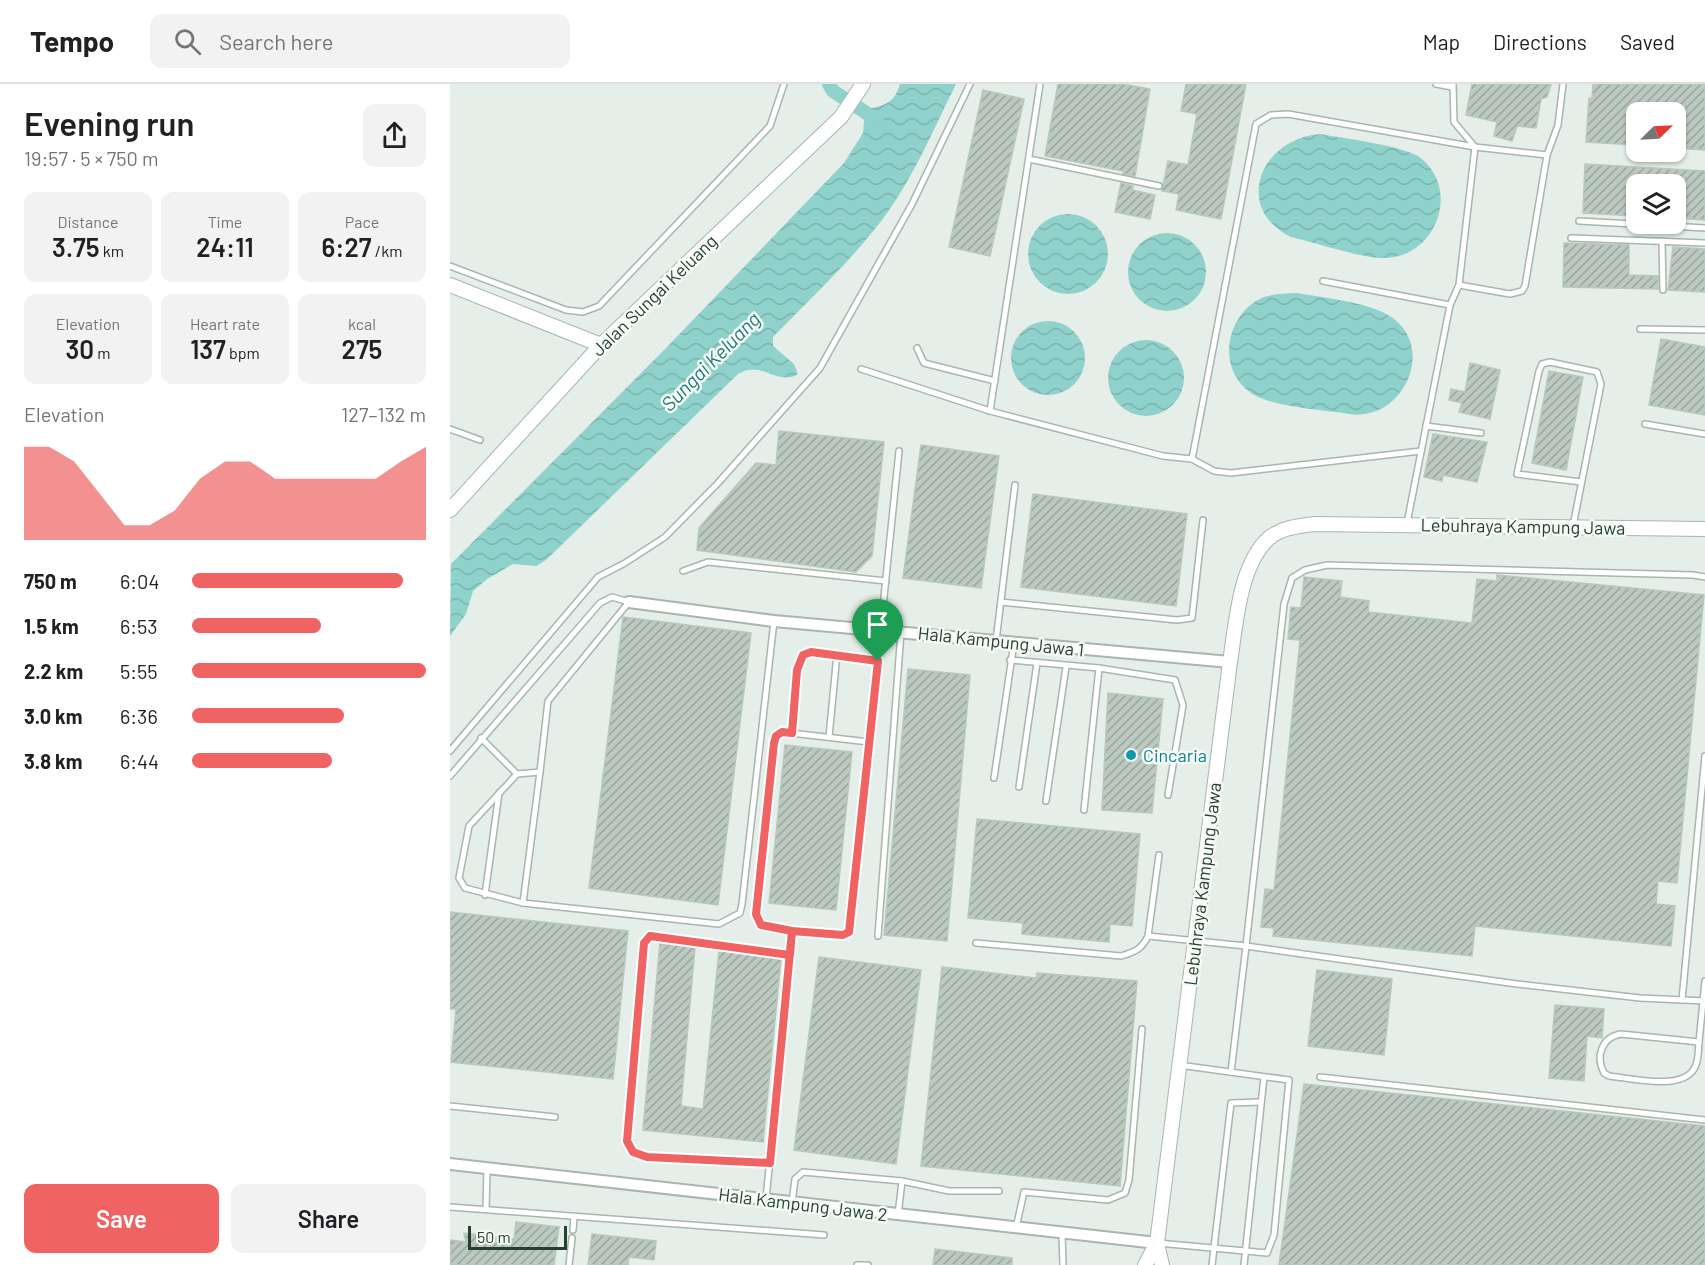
<!DOCTYPE html>
<html lang="en">
<head>
<meta charset="utf-8">
<style>
	:root { --surface:#fff; --page:#f2f2f2; --text:#202124; --muted:#757577; --line:#e0e0e0; --accent:#ef6363 }
	body { margin:0; font-family:Barlow,sans-serif; background:var(--page); color:var(--text); height:100vh; display:flex; flex-direction:column; font-size:22px; white-space:nowrap }
	* { box-sizing:border-box; margin:0 }
	p { font-size:20px; color:var(--muted) }
	.icon { flex:none; width:33px; height:33px; fill:none; stroke:currentColor; stroke-width:2; stroke-linecap:round; stroke-linejoin:round }
	.map { position:relative; flex:1; overflow:hidden }
	.details { display:flex; flex-direction:column; background:var(--surface); width:450px }
	.details>* { flex:none }
	.needle { width:39px; rotate:66deg }
	.fabs { position:absolute; left:1176px; top:18px; display:grid; gap:12px }
	.fabs a { display:grid; place-items:center; width:60px; height:60px; border-radius:12px; background:var(--surface); box-shadow:0 2px 4px #0004; font-size:30px }
	.scale { position:absolute; left:18px; bottom:15px; width:99px; box-sizing:border-box; padding-left:6px; border:3px solid #244032; border-top:0; font-size:16px; line-height:21px; white-space:nowrap; color:#244032; -webkit-text-stroke:4px #f6faf7; paint-order:stroke }
	.pin { position:absolute; display:grid; place-items:center; width:51px; height:51px; color:#fff; margin:-62px -26px; border-radius:50% 50% 50% 0; rotate:-45deg; box-shadow:0 0 6px #0007 }
	.pin .icon { rotate:45deg }
	.round { display:grid; place-items:center; flex:none; width:63px; height:63px; border-radius:12px; background:var(--page) }
	.head { display:flex; align-items:center; justify-content:space-between; height:102px; padding:0 24px }
	h1 { font-size:33px; font-weight:600; line-height:45px }
	.stats { display:grid; grid-template-columns:repeat(3,1fr); gap:9px; height:102px; padding:6px 24px }
	.stats div { display:grid; align-content:center; border-radius:12px; background:var(--page); text-align:center }
	.stats b { font-size:26px; font-weight:600 }
	.stats small { font-size:16px; font-weight:400 }
	.stats p { font-size:16px }
	.chart { height:168px; padding:12px 24px }
	.chart p { display:flex; justify-content:space-between }
	.chart svg { width:100%; height:108px; margin-top:6px; fill:var(--accent); opacity:.7 }
	.button { display:flex; gap:12px; margin-top:auto; padding:12px 24px }
	.button a { flex:1; height:69px; border-radius:12px; background:var(--accent); color:#fff; font-size:24px; font-weight:600; line-height:69px; text-align:center }
	.button a+a { background:var(--page); color:var(--text) }
	ul { padding:0 24px; list-style:none; font-size:20px }
	li { display:grid; grid-template-columns:96px 72px 1fr; align-items:center; height:45px }
	li i { height:15px; border-radius:8px; background:var(--accent) }
	header { display:flex; align-items:center; gap:36px; box-sizing:border-box; height:84px; padding:0 30px; background:var(--surface); border-bottom:2px solid var(--line) }
	header strong { font-size:28px }
	nav { display:flex; gap:33px; margin-inline-start:auto; font-size:21px }
	.search { width:420px; height:54px; background:var(--page); display:flex; align-items:center; gap:15px; box-sizing:border-box; padding:0 21px; border-radius:12px; color:var(--muted); font-size:22px }
	main { display:flex; flex:1; min-height:0 }
	.map>svg:first-child { display:block }
</style>
</head>
<body>
<header>
<strong>Tempo</strong>
<div class="search"><svg class="icon" aria-label="search" viewBox="0 0 24 24"><circle cx="10" cy="10" r="6"/><path d="M15 15l6 6"/></svg>Search here</div>
<nav><a>Map</a><a>Directions</a><a>Saved</a></nav>
</header>
<main>
<section class="details">
<div class="head"><div><h1>Evening run</h1><p>19:57 · 5 × 750 m</p></div><a class="round"><svg class="icon" aria-label="share" viewBox="0 0 24 24"><path d="M12 15V3M7 8l5-5 5 5M5 13v7h14v-7"/></svg></a></div>
<div class="stats">
<div><p>Distance</p><b>3.75<small> km</small></b></div>
<div><p>Time</p><b>24:11</b></div>
<div><p>Pace</p><b>6:27<small> /km</small></b></div>
</div>
<div class="stats">
<div><p>Elevation</p><b>30<small> m</small></b></div>
<div><p>Heart rate</p><b>137<small> bpm</small></b></div>
<div><p>kcal</p><b>275</b></div>
</div>
<div class="chart"><p><span>Elevation</span>127–132 m</p>
<svg viewBox="0 0 160 44" preserveAspectRatio="none"><path d="M0 44V6L10 6L20 12L30 25L40 38L50 38L60 32L70 19L80 12L90 12L100 19L110 19L120 19L130 19L140 19L150 12L160 6V44z"/></svg>
</div>
<ul>
<li><b>750 m</b>6:04<i style="width:90%"></i></li>
<li><b>1.5 km</b>6:53<i style="width:55%"></i></li>
<li><b>2.2 km</b>5:55<i style="width:100%"></i></li>
<li><b>3.0 km</b>6:36<i style="width:65%"></i></li>
<li><b>3.8 km</b>6:44<i style="width:60%"></i></li>
</ul>
<div class="button"><a>Save</a><a>Share</a></div>
</section>
<div class="map">
<svg width="1255" height="1181" viewBox="0 0 1255 1181">
	<defs>
		<pattern id="water-waves" width="16" height="10" patternUnits="userSpaceOnUse" patternTransform="scale(1.5)"><rect width="16" height="10" fill="#8fd1cb"/><path d="M0 5q4-4 8 0t8 0" fill="none" stroke="#7bb4af"/></pattern>
		<pattern id="building-hatch" width="6" height="6" patternUnits="userSpaceOnUse" patternTransform="scale(1.5)"><rect width="6" height="6" fill="#bbc9c0"/><path d="M-1 1l2-2M0 6l6-6M5 7l2-2" fill="none" stroke="#98a59d"/></pattern>
	</defs>
	<rect width="100%" height="100%" fill="#e5eee8"/>
	<g fill="url(#water-waves)">
		<path d="M 450,0 L 506,0 C 483,46 463,95 432,136 C 399,179 360,215 323,253 L 323,262 L 344,280 L 348,290 C 327,303 312,275 288,290 L 96,476 L 86,482 L 63,480 L 37,495 L 23,507 L 16,530 L 0,552 L 1,480 L 218,262 L 394,79 L 413,49 L 415,26 C 433,21 444,21 450,0 Z"/>
		<path d="M 870,50 C 892,54 958,62 972,75 C 1012,110 983,177 930,174 C 904,172 867,159 841,153 C 783,125 809,55 870,50 Z"/>
		<circle cx="618" cy="170" r="40"/>
		<circle cx="717" cy="188" r="39"/>
		<path d="M 847,209 C 873,214 923,218 944,235 C 986,268 951,338 899,330 C 871,325 824,324 801,309 C 769,287 774,240 803,219 C 816,209 832,210 847,209 Z"/>
		<circle cx="598" cy="274" r="37"/>
		<circle cx="696" cy="294" r="38"/>
	</g>
	<g fill="none" stroke-linecap="round" stroke-linejoin="round">
		<path stroke="#8fd1cb" stroke-width="14" d="M 379,0 L 383,7 L 427,36"/>
	</g>
	<g fill="url(#building-hatch)" stroke="#b8c8bd" stroke-width="1.5">
		<path d="M 608,0 L 672,0 L 700,5 L 685,92 L 673,90 L 673,87 L 595,72 Z"/>
		<path d="M 736,0 L 796,0 L 771,135 L 726,126 L 729,110 L 712,107 L 718,77 L 738,81 L 747,30 L 731,27 Z"/>
		<path d="M 1022,0 L 1101,0 L 1097,13 L 1091,15 L 1086,44 L 1067,42 L 1062,57 L 1044,52 L 1047,38 L 1016,31 Z"/>
		<path d="M 1143,0 L 1255,0 L 1255,66 L 1226,64 L 1226,28 L 1186,28 L 1186,61 L 1136,58 L 1139,14 L 1142,15 Z"/>
		<path d="M 533,6 L 574,15 L 540,172 L 499,163 Z"/>
		<path d="M 1135,80 L 1255,87 L 1255,136 L 1226,134 L 1226,100 L 1186,100 L 1186,132 L 1133,129 Z"/>
		<path d="M 671,99 L 683,102 L 682,106 L 705,111 L 700,135 L 665,128 Z"/>
		<path d="M 1114,159 L 1179,161 L 1179,191 L 1208,192 L 1208,205 L 1113,203 Z"/>
		<path d="M 1223,163 L 1255,165 L 1255,208 L 1218,206 Z"/>
		<path d="M 1211,255 L 1255,263 L 1255,331 L 1199,321 Z"/>
		<path d="M 1020,279 L 1050,286 L 1040,335 L 1009,328 L 1012,319 L 999,316 L 1001,305 L 1015,308 Z"/>
		<path d="M 1099,287 L 1133,293 L 1116,386 L 1082,379 Z"/>
		<path d="M 329,347 L 434,358 L 422,472 L 406,488 L 247,466 L 249,444 L 306,379 L 326,381 Z"/>
		<path d="M 983,350 L 1037,358 L 1027,398 L 993,391 L 992,397 L 974,393 Z"/>
		<path d="M 471,361 L 549,372 L 531,504 L 453,494 Z"/>
		<path d="M 583,410 L 737,430 L 726,522 L 571,503 Z"/>
		<path d="M 1047,491 L 1254,511 L 1227,799 L 1208,797 L 1206,820 L 1225,822 L 1221,862 L 1025,842 L 1022,872 L 823,852 L 824,844 L 811,843 L 815,805 L 824,806 L 850,556 L 838,555 L 841,523 L 851,524 L 854,493 L 892,497 L 890,513 L 919,517 L 918,528 L 1022,539 L 1027,495 L 1047,497 Z"/>
		<path d="M 173,533 L 301,549 L 268,821 L 139,804 Z"/>
		<path d="M 458,585 L 520,591 L 497,857 L 434,851 Z"/>
		<path d="M 658,609 L 713,615 L 702,729 L 652,726 Z"/>
		<path d="M 335,661 L 402,668 L 386,826 L 319,819 Z"/>
		<path d="M 527,735 L 690,750 L 682,842 L 660,840 L 659,858 L 572,850 L 573,839 L 518,834 Z"/>
		<path d="M 0,828 L 178,847 L 163,995 L 1,978 L 6,925 L 0,925 Z"/>
		<path d="M 210,858 L 245,863 L 231,1022 L 253,1025 L 269,866 L 331,875 L 313,1058 L 193,1046 Z"/>
		<path d="M 369,873 L 471,886 L 446,1080 L 344,1066 Z"/>
		<path d="M 492,883 L 586,894 L 587,889 L 687,897 L 670,1102 L 471,1082 Z"/>
		<path d="M 867,886 L 942,895 L 934,971 L 858,962 Z"/>
		<path d="M 1105,921 L 1154,925 L 1152,954 L 1137,952 L 1134,997 L 1099,994 Z"/>
		<path d="M 854,1000 L 1255,1042 L 1255,1181 L 829,1181 Z"/>
		<path d="M 66,1138 L 109,1143 L 104,1181 L 0,1181 L 0,1156 L 16,1158 L 14,1149 L 64,1155 Z"/>
		<path d="M 142,1150 L 206,1157 L 204,1176 L 179,1173 L 178,1181 L 138,1181 Z"/>
		<path d="M 485,1165 L 562,1174 L 562,1181 L 483,1181 Z"/>
	</g>
	<g fill="none" stroke-linecap="round" stroke-linejoin="round">
		<g stroke="#a7b6ae" stroke-width="8">
			<g id="service">
				<path d="M 986,0 L 1002,3"/>
				<path d="M 579,75 L 709,102"/>
				<path d="M 1129,137 L 1255,144"/>
				<path d="M 1121,154 L 1255,159"/>
				<path d="M 1212,157 L 1213,206"/>
				<path d="M 0,182 L 116,226 L 133,228 L 149,222 L 320,42 L 334,0"/>
				<path d="M 873,197 L 1000,221"/>
				<path d="M 1009,201 L 1060,210 L 1072,207 L 1075,202 L 1097,71 L 1108,41 L 1113,0"/>
				<path d="M 1190,245 L 1255,246"/>
				<path d="M 467,264 L 474,279 L 545,297"/>
				<path d="M 411,285 L 540,327 L 713,372 L 742,375"/>
				<path d="M 540,327 L 590,0"/>
				<path d="M 1195,340 L 1255,350"/>
				<path d="M 976,342 L 1031,349"/>
				<path d="M 0,345 L 30,356"/>
				<path d="M 971,367 L 781,389 L 764,387 L 742,375 L 806,40 L 821,31 L 838,30 L 1025,63 L 1097,71"/>
				<path d="M 957,439 L 1000,221 L 1009,201 L 1025,63 L 1004,38 L 1003,0"/>
				<path d="M 1123,442 L 1151,300 L 1147,288 L 1100,278 L 1092,280 L 1089,287 L 1067,390 L 1131,398"/>
				<path d="M 233,487 L 258,478 L 436,497"/>
				<path d="M 1255,493 L 1243,491 L 877,481 L 855,486 L 842,494 L 834,520 L 796,862 L 1067,900 L 1190,914 L 1255,917"/>
				<path d="M 551,518 L 727,536 L 742,534 L 753,436"/>
				<path d="M 546,557 L 565,401"/>
				<path d="M 560,576 L 649,584 L 725,596 L 733,621 L 718,711"/>
				<path d="M 342,649 L 347,586 L 353,571 L 361,568 L 428,577"/>
				<path d="M 379,653 L 387,570"/>
				<path d="M 31,654 L 67,690"/>
				<path d="M 0,667 L 148,493 L 175,479 L 215,453 L 268,399 L 370,284 L 462,120 L 520,0"/>
				<path d="M 0,692 L 150,519 L 162,513 L 179,518 L 98,617 L 90,688 L 67,690 L 19,742 L 9,794 L 15,804 L 73,819 L 269,840 L 290,829 L 292,820 L 324,537"/>
				<path d="M 544,694 L 564,559"/>
				<path d="M 569,703 L 587,579"/>
				<path d="M 596,717 L 616,583"/>
				<path d="M 634,726 L 649,584"/>
				<path d="M 35,811 L 49,709"/>
				<path d="M 73,819 L 90,688"/>
				<path d="M 342,847 L 393,851 L 400,844 L 449,367"/>
				<path d="M 428,852 L 451,548"/>
				<path d="M 698,852 L 796,862 L 781,988"/>
				<path d="M 526,859 L 671,872 C 685,868 692,865 698,852 L 709,771"/>
				<path d="M 1232,916 L 1255,672"/>
				<path d="M 1171,950 L 1249,958 C 1248,967 1249,978 1244,985 C 1231,1007 1180,994 1159,992 L 1154,989 C 1145,972 1152,953 1171,950 Z"/>
				<path d="M 1249,958 L 1255,897"/>
				<path d="M 870,993 L 1255,1036"/>
				<path d="M 0,1022 L 105,1033"/>
				<path d="M 320,1079 L 197,1073 L 183,1068 L 177,1057 L 194,859 L 200,852 L 340,871"/>
				<path d="M 316,1115 L 342,847 L 311,841 L 306,830 L 324,659 L 326,652 L 332,648 L 419,658"/>
				<path d="M 342,1119 L 345,1095 L 353,1088 L 452,1097"/>
				<path d="M 0,1123 L 374,1151"/>
				<path d="M 36,1124 L 37,1085"/>
				<path d="M 448,1131 L 452,1097 L 499,1107 L 549,1107"/>
				<path d="M 566,1144 L 574,1108 L 658,1116 L 675,1109 L 679,1096 L 692,945"/>
				<path d="M 123,1146 L 124,1133"/>
				<path d="M 612,1151 L 613,1181"/>
				<path d="M 708,1159 L 817,1169 L 824,1151 L 839,996 L 729,981"/>
				<path d="M 119,1181 L 122,1154"/>
				<path d="M 407,1181 L 418,1181"/>
				<path d="M 762,1181 L 781,1019 L 811,1018"/>
				<path d="M 794,1181 L 814,993"/>
			</g>
		</g>
		<g stroke="#a7b6ae" stroke-width="14">
			<g id="minor">
				<path d="M 179,518 L 324,537 L 780,578"/>
				<path d="M 0,1080 L 707,1159"/>
			</g>
		</g>
		<g stroke="#a7b6ae" stroke-width="16">
			<g id="tertiary">
				<path d="M 0,201 L 151,261"/>
				<path d="M 0,426 L 151,261 L 391,33 L 413,0"/>
				<path d="M 695,1181 L 707,1159"/>
				<path d="M 712,1181 L 707,1159 L 780,578 C 786,541 789,481 819,454 C 831,444 848,442 864,440 L 1255,445"/>
			</g>
		</g>
		<use href="#service" stroke="#fff" stroke-width="5"/>
		<use href="#minor" stroke="#fff" stroke-width="10"/>
		<use href="#tertiary" stroke="#fff" stroke-width="14"/>
	</g>
	<g fill="none" stroke-linecap="round" stroke-linejoin="round">
		<g stroke="#fff" stroke-width="12">
			<path id="route" d="M 428,577 L 399,848 L 393,851 L 342,847 L 340,871 L 200,852 L 194,859 L 177,1057 L 183,1068 L 197,1073 L 320,1079 L 342,847 L 311,841 L 306,830 L 324,659 L 326,652 L 332,648 L 342,649 L 347,586 L 353,571 L 361,568 L 428,577"/>
		</g>
		<use href="#route" stroke="#ef6363" stroke-width="8"/>
	</g>
	<circle fill="#0f9aa8" stroke="#f6faf7" stroke-width="2" cx="681" cy="671" r="6"/>
	<g text-anchor="middle" dominant-baseline="central" stroke-width="5" stroke-linejoin="round" paint-order="stroke">
		<g font-size="18" fill="#244032" stroke="#f6faf7">
			<text transform="translate(204 211) rotate(-44)">Jalan Sungai Keluang</text>
			<text transform="translate(1073 442) rotate(1)">Lebuhraya Kampung Jawa</text>
			<text transform="translate(551 557) rotate(6)">Hala Kampung Jawa 1</text>
			<text transform="translate(752 800) rotate(-83)">Lebuhraya Kampung Jawa</text>
			<text transform="translate(353 1120) rotate(7)">Hala Kampung Jawa 2</text>
		</g>
		<g font-size="18" fill="#0d838f" stroke="#f6faf7" text-anchor="start">
			<text x="693" y="671">Cincaria</text>
		</g>
		<g font-size="20" font-style="italic" fill="#1f7b74" stroke="#f6faf7">
			<text transform="translate(260 277) rotate(-45)">Sungai Keluang</text>
		</g>
	</g>
</svg>
<div class="fabs">
<a><svg class="needle" viewBox="-14 -14 28 28"><path d="M0-13l5 13h-10z" fill="#e53935"/><path d="M0 13l5-13h-10z" fill="#757577"/></svg></a>
<a><svg class="icon" aria-label="layers" viewBox="0 0 24 24"><path d="M12 4l9 5-9 5-9-5zM3 14l9 5 9-5"/></svg></a>
</div>
<div class="scale">50 m</div>
<div class="pin" style="left:428px;top:577px;background:#1e9e55"><svg class="icon" aria-label="arrive" viewBox="0 0 24 24"><path d="M6 21V4h12l-3 4 3 4H6"/></svg></div>
</div>
</main>
</body>
</html>
